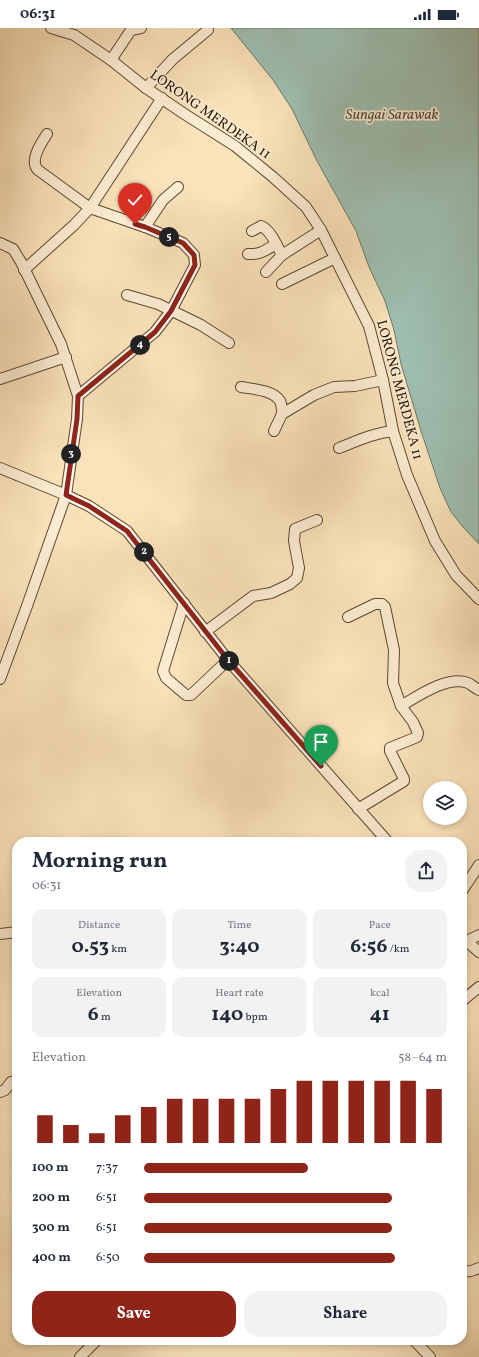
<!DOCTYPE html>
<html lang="en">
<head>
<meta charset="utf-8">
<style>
	:root { --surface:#fff; --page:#f2f2f3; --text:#1f2937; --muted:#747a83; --accent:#8f2418 }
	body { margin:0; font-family:Vollkorn,serif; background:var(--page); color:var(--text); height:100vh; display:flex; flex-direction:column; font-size:15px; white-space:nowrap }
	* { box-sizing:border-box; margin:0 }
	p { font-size:13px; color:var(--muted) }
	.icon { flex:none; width:22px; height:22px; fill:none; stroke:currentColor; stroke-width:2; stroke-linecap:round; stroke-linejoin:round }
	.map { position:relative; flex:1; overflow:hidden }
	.sheet { position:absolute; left:12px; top:809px; width:455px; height:508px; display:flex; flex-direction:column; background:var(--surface); border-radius:16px; box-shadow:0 2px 6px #0003 }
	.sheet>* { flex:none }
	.buttons { position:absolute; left:423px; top:753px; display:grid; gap:8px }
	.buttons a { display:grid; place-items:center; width:44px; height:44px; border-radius:50%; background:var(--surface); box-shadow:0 2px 6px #0003; font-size:20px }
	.pin { position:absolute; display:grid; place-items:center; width:34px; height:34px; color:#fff; margin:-41px -17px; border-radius:50% 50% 50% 0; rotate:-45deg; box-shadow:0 0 4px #0007 }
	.pin .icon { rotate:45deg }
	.km { position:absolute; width:20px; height:20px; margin:-10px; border-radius:50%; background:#222; color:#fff; font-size:11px; line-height:20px; text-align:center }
	.round { display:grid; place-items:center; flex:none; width:42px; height:42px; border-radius:16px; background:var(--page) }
	.headline { display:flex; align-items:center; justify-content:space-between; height:68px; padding:0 20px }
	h1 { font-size:22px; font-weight:700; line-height:30px }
	.figures { display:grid; grid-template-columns:repeat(3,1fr); gap:6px; height:68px; padding:4px 20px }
	.figures div { display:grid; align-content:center; border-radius:10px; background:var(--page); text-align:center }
	.figures b { font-size:20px; font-weight:700 }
	.figures small { font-size:11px; font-weight:400 }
	.figures p { font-size:11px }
	.chart { height:112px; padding:8px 20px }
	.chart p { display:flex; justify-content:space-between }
	.chart svg { width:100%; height:72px; margin-top:4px; stroke:var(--accent); stroke-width:6 }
	.primary-button { display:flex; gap:8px; margin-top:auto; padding:8px 20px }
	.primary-button a { flex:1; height:46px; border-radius:16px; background:var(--accent); color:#fff; font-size:16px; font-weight:700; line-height:46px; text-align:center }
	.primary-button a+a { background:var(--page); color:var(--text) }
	ul { padding:0 20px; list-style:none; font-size:13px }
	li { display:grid; grid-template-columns:64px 48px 1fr; align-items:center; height:30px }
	li i { height:10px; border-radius:5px; background:var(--accent) }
	.status { display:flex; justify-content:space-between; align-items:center; height:28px; padding:0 20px; background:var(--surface); direction:ltr }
	.status svg { height:11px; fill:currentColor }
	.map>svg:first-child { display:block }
</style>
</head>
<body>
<div class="status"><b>06:31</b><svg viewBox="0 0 49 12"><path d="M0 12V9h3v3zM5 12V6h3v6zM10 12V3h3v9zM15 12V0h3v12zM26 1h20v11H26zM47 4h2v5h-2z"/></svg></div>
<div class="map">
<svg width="479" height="1329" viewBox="0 0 479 1329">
	<rect width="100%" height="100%" fill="#fae2ba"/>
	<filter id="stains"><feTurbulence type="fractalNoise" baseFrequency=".005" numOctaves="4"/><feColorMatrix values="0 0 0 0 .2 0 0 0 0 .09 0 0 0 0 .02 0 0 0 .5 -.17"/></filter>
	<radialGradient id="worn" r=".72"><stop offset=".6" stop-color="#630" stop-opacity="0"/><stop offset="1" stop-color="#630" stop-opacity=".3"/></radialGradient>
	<path fill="#9ebeb0" stroke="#6e7a6a" d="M 231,0 L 479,0 L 479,516 L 463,499 L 451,484 L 440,460 L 422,406 L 401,336 L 394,302 L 385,273 L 369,239 L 356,203 L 317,133 L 292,81 L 273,52 Z"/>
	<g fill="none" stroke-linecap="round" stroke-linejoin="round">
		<g stroke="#5c482e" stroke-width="12">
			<g id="minor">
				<path d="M 51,0 L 74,7 L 111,32 L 146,60 L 186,87 L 235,118 L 273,149 L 306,179 L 321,202 L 369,298 L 383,352 L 393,403 L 407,447 L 435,513 L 456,547 L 479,571"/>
				<path d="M 111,32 L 131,2 L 141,0"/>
				<path d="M 146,60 L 173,31 L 208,2"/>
				<path d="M 47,106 C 41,115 29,133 38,142 L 90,180 L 145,199 L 183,215 L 194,227 L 195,237 L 171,283 L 155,304 L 78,368"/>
				<path d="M 145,199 L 163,172 L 178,159"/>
				<path d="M 252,203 L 261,198 C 271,202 277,218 282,227"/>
				<path d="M 0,215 L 13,221 L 21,234 L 61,316 L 78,368 L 77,391 L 66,467 L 27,578 L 0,651"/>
				<path d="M 248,226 C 260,227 266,222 276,216"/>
				<path d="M 24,242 L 74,197 L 90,180 L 162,70"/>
				<path d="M 266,244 L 282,227 L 321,202"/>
				<path d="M 282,256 L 335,230"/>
				<path d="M 127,267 L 158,276 L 201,297 L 229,315"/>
				<path d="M 0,351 L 66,329"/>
				<path d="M 241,359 C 253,361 273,362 280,373 C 282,377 282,382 282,386"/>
				<path d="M 274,403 L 282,386 L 314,367 L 334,359 L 355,358 L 383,352"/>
				<path d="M 339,420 C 357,413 374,405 393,403"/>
				<path d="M 0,440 L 66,467 L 89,478 L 127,503 L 228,632 L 388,814"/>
				<path d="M 184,575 L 163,643 L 166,650 L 186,667 L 191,667 L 228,632"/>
				<path d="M 348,589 L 375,576 L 382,576 L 385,579 L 394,622 L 393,655 L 401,678 L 413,694 L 418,705 L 417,709 L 390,720 L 390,723 L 404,751 L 404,753 L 358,781"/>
				<path d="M 205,604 L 253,568 L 271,565 L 290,556 L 297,550 L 299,540 L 294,513 L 295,501 L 317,492"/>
				<path d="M 401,678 C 418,668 448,647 468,655 C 472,657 475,660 479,662"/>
				<path d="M 462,863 L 479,837"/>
				<path d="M 0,906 L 17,904"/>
				<path d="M 462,909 L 479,924"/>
				<path d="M 467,913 L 479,907"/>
				<path d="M 462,973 L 479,959"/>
				<path d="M 0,1064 L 5,1062 L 11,1054 L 17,1054"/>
				<path d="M 462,1244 L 471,1243 L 479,1240"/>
				<path d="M 414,1312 L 430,1329"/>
				<path d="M 80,1329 L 97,1312"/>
			</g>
		</g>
		<use href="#minor" stroke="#fcecd2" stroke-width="10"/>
	</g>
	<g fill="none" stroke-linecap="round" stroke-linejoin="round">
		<g stroke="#fff" stroke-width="8">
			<path id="route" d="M 135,196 L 145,199 L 183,215 L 194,227 L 195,237 L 171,283 L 155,304 L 78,368 L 77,391 L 66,467 L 89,478 L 127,503 L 228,632 L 321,738"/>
		</g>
		<use href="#route" stroke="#8f2418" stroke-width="5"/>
	</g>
	<g text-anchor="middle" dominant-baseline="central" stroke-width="3.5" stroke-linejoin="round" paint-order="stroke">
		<g font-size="14" fill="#271500" stroke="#fcecd2">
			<text transform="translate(210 87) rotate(35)">LORONG MERDEKA 11</text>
			<text transform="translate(399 362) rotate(75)">LORONG MERDEKA 11</text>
		</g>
		<g font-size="15" font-style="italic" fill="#51503e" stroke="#fcecd2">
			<text x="392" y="87">Sungai Sarawak</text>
		</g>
	</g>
	<rect width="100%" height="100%" filter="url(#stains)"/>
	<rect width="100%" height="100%" fill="url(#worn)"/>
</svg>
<div class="buttons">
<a><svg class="icon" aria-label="layers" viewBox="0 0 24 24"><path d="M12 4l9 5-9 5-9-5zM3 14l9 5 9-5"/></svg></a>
</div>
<div class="pin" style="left:321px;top:738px;background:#1e9e55"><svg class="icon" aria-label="arrive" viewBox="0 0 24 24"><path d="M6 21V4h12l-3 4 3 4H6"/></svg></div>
<div class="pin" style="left:135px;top:196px;background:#d93025"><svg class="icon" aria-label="check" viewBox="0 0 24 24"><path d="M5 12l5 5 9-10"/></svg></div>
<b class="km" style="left:229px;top:633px">1</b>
<b class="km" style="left:144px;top:524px">2</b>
<b class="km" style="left:71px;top:426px">3</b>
<b class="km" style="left:140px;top:317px">4</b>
<b class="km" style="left:169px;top:209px">5</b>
<section class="sheet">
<div class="headline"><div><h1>Morning run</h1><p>06:31</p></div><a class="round"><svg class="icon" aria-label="share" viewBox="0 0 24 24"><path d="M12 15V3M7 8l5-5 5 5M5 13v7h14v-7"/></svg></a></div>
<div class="figures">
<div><p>Distance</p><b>0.53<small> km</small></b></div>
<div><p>Time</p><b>3:40</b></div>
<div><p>Pace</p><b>6:56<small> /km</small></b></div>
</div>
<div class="figures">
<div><p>Elevation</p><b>6<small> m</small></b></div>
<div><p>Heart rate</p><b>140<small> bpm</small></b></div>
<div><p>kcal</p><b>41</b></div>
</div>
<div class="chart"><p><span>Elevation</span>58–64 m</p>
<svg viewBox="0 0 160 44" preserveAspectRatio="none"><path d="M5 44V27M15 44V33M25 44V38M35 44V27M45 44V22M55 44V17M65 44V17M75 44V17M85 44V17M95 44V11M105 44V6M115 44V6M125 44V6M135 44V6M145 44V6M155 44V11"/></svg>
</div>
<ul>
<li><b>100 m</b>7:37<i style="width:54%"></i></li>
<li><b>200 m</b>6:51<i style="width:82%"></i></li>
<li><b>300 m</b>6:51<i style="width:82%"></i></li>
<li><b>400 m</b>6:50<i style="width:83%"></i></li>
</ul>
<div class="primary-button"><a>Save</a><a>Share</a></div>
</section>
</div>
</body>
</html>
